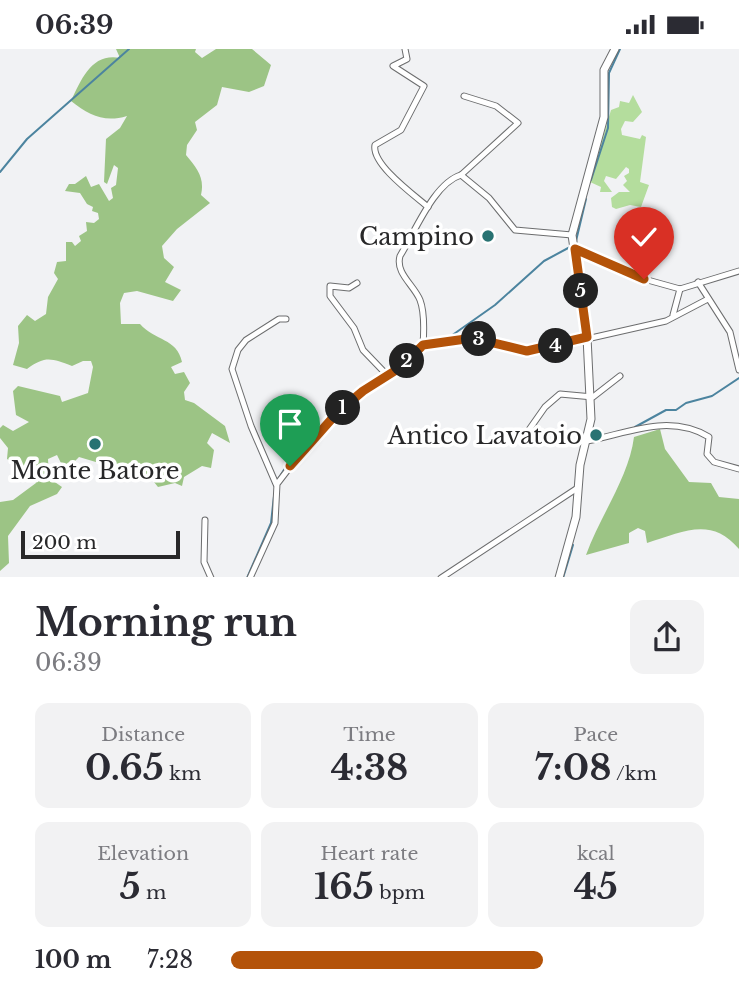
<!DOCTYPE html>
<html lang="en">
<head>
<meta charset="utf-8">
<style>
	:root { --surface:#fff; --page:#f2f2f3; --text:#2b2b33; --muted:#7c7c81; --accent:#b45309 }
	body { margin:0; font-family:"Libre Baskerville",serif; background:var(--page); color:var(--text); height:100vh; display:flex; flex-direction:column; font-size:26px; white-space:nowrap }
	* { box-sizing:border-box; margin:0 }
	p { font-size:23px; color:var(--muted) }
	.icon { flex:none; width:38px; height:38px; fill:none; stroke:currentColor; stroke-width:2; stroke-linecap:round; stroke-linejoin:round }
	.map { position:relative; height:528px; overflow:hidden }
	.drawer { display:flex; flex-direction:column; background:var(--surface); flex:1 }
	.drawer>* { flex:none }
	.scale { position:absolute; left:21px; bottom:18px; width:159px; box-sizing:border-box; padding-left:7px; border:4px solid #282829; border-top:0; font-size:19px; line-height:24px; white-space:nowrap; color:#282829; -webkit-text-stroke:5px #fff; paint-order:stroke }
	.pin { position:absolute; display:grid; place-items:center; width:60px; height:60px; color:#fff; margin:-72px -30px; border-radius:50% 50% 50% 0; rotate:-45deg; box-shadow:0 0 7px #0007 }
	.pin .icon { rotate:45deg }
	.km { position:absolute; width:35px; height:35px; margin:-18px; border-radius:50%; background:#222; color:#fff; font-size:19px; line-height:35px; text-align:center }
	.round { display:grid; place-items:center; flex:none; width:74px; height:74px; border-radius:14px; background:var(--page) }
	.overview { display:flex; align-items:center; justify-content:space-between; height:119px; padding:0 35px }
	h1 { font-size:38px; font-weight:700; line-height:52px }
	.figures { display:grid; grid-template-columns:repeat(3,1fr); gap:10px; height:119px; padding:7px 35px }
	.figures div { display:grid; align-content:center; border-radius:14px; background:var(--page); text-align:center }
	.figures b { font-size:35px; font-weight:700 }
	.figures small { font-size:19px; font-weight:400 }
	.figures p { font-size:19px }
	ul { padding:0 35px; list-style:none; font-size:23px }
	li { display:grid; grid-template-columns:112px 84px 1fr; align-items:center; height:52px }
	li i { height:18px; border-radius:9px; background:var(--accent) }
	.status { display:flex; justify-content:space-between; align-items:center; height:49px; padding:0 35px; background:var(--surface); direction:ltr }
	.status svg { height:19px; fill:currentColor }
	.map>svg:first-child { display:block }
</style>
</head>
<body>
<div class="status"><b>06:39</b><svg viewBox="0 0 49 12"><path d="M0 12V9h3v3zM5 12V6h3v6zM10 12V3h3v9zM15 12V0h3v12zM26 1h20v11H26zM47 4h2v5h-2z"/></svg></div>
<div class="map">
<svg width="739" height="529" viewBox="0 0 739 529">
	<rect width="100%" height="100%" fill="#f1f2f4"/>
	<path fill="#b4dd9d" d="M 633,46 L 642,63 L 633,73 L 625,72 L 621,80 L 622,86 L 640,90 L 642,86 L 646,88 L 640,133 L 649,136 L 641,158 L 630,156 L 616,160 L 612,158 L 611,149 L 619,143 L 630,143 L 623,136 L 627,132 L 624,127 L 629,124 L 629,120 L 626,118 L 616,130 L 606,127 L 604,132 L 612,143 L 600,143 L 601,138 L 590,133 L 611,61 L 619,58 L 620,52 L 629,54 Z"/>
	<g fill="#9cc485">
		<path d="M 116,0 L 196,0 L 195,3 L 202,9 L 216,0 L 252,0 L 271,16 L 264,37 L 249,43 L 222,38 L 217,56 L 195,73 L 197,81 L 187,96 L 186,106 C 197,119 205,129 201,146 L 210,154 L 177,180 L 162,197 L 164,209 L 174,218 L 165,233 L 181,241 L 173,252 L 137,242 L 124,244 L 120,254 L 121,275 L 140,275 C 155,292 177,289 182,313 L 171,318 L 175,325 L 184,323 L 190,334 L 184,343 L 185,351 L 194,354 L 225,377 L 230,394 L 212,384 L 207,394 L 214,401 L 211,419 L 202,417 L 184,428 L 182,437 L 175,434 L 158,438 L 154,433 L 155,422 L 150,423 L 149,428 L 129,429 L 116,419 L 79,408 L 73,414 L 62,416 L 57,406 L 48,410 L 49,429 L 62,438 L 57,445 L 30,457 L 8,487 L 9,514 L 0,522 L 0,453 L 13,451 L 36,434 L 30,422 L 7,410 L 8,399 L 0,389 L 0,379 L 3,376 L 13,382 L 29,373 L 16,366 L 13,342 L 18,337 L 60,347 L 62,353 L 88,344 L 93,318 L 91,312 L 83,312 L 72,317 C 52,310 46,306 27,320 L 13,316 L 19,294 L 18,277 L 27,266 L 35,272 L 46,265 L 48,248 L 58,230 L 54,224 L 57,213 L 66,212 L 66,193 L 72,193 L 75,197 L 81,192 L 79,187 L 87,182 L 86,173 L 94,174 L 99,170 L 98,164 L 92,162 L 93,158 L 87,155 L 80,144 L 65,142 L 69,135 L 75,135 L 86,127 L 91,138 L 99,135 L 109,152 L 113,149 L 111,139 L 116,136 L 118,119 L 114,116 L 107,135 L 104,133 L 106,90 L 120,79 L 127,67 C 104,74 89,66 71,52 C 82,29 92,4 120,9 Z"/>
		<path d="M 660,380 L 665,400 L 689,433 L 711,434 L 719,448 L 739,450 L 739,500 C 711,467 683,483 647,494 L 645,482 L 638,479 L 629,484 L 629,494 L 586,506 C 600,467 629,428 634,388 Z"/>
	</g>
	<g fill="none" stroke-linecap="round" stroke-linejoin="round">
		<g stroke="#4c849f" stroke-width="2">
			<path d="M 0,123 L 27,90 L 129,0"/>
			<path d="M 591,131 L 608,79 L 609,24 L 620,0"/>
			<path d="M 576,192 L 586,150"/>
			<path d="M 402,313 L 421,292 L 451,287 L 495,256 L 544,212 L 570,198"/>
			<path d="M 635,378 L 666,361 L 676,361 L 686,354 L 712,347 L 739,329"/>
			<path d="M 277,432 C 303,387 339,353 383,326"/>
			<path d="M 247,529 L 271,474 L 274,447"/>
			<path d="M 563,529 L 573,496"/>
		</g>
		<g stroke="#6c6d6e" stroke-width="7">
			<g id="street">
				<path d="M 405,0 L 407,10 L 393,17 L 424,37 L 401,81 L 375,96 C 371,115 414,146 428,158"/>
				<path d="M 461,126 L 489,149 L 515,181 L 572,186"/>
				<path d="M 575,200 L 644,230 L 680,240"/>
				<path d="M 698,233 L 730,283 L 739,321"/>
				<path d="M 357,234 L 349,239 L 330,237 L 330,247 L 354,279 L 363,301 L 388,327"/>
				<path d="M 680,240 L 739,222"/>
				<path d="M 673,266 L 680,240"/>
				<path d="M 423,296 C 424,282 425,264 420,251 C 414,236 395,224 400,207 C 415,183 434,134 461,126 L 518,74 L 496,57 L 464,47"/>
				<path d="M 526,385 L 545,358 L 560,345 L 593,348 L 620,327"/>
				<path d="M 587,392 C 629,384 669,364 709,388 L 707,405 L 714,413 L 739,420"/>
				<path d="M 276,435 L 251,377 L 232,320 L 238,301 L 246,291 L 279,270 L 286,270"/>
				<path d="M 205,471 L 204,513 L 211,529"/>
				<path d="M 250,529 L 275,474 L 277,435 L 310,392 L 363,342 L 388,327 L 429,294 L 473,289 L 528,302 L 547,299 L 666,272 L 708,250"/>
				<path d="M 441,529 L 576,440"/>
			</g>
		</g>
		<g stroke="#6c6d6e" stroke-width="9">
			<path id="secondary" d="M 559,529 L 576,468 L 580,416 L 591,370 L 587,288 L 572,186 L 604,68 L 604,21 L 615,0"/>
		</g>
		<use href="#street" stroke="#fff" stroke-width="5"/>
		<use href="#secondary" stroke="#fff" stroke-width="7"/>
	</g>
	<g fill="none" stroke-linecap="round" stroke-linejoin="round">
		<g stroke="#fff" stroke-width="14">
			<path id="route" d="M 290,417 L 337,364 L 363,342 L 401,318 L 423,296 L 473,289 L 527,302 L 587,288 L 575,200 L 644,230"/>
		</g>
		<use href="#route" stroke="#b45309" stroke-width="9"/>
	</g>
	<g fill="#287272" stroke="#fff" stroke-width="2.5">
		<circle cx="488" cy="187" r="7"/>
		<circle cx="596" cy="386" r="7"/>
		<circle cx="95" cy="395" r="7"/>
	</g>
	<g text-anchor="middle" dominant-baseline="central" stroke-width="7" stroke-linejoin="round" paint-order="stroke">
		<g font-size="24" fill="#282829" stroke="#fff" text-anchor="end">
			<text x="474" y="187">Campino</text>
			<text x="582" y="386">Antico Lavatoio</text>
			<text x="95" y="421" text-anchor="middle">Monte Batore</text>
		</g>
	</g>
</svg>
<div class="scale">200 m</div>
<div class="pin" style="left:290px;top:417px;background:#1e9e55"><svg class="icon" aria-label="arrive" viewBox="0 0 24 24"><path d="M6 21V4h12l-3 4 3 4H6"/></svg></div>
<div class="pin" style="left:644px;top:230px;background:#d93025"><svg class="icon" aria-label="check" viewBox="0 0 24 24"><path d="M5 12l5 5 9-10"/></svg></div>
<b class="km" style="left:343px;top:359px">1</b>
<b class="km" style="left:407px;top:312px">2</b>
<b class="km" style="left:479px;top:290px">3</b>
<b class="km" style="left:556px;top:297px">4</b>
<b class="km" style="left:581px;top:242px">5</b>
</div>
<section class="drawer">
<div class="overview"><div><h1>Morning run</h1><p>06:39</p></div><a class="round"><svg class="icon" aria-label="share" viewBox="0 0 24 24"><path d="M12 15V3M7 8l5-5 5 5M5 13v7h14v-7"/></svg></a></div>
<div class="figures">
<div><p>Distance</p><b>0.65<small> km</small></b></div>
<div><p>Time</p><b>4:38</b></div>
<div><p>Pace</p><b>7:08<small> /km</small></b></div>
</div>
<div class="figures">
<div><p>Elevation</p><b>5<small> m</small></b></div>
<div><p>Heart rate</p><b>165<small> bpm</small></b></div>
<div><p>kcal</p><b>45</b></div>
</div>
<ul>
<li><b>100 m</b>7:28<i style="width:66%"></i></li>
</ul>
</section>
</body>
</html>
